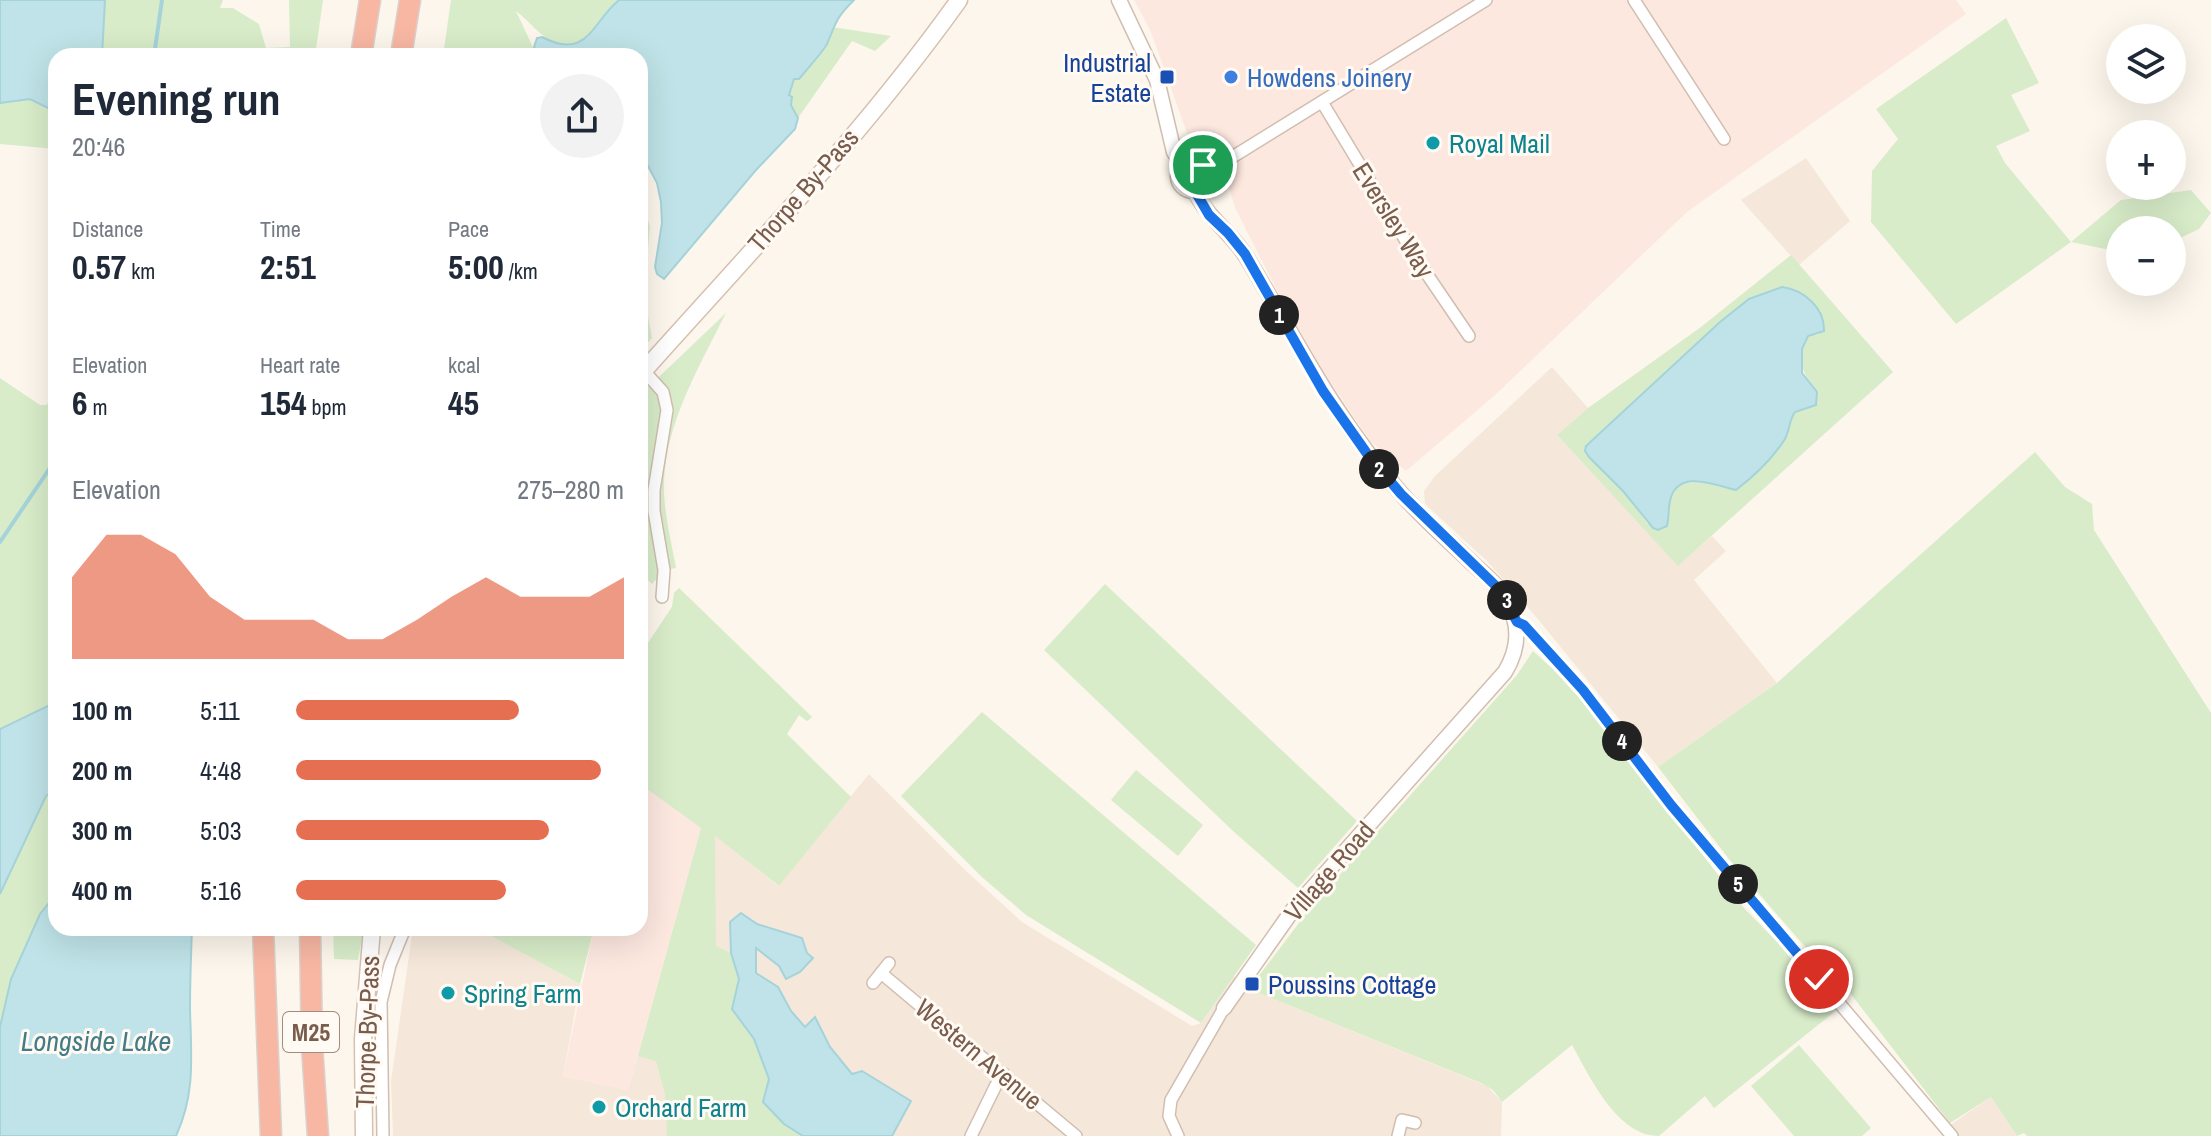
<!DOCTYPE html>
<html lang="en">
<head>
<meta charset="utf-8">
<style>
	:root { --surface:#fff; --page:#f2f2f3; --text:#1f2937; --muted:#747a83; --accent:#e76f51 }
	body { margin:0; font-family:"Archivo Narrow",sans-serif; background:var(--page); color:var(--text); height:100vh; display:flex; flex-direction:column; font-size:30px; white-space:nowrap }
	* { box-sizing:border-box; margin:0 }
	p { font-size:26px; color:var(--muted) }
	.icon { flex:none; width:44px; height:44px; fill:none; stroke:currentColor; stroke-width:2; stroke-linecap:round; stroke-linejoin:round }
	.map { position:relative; flex:1; overflow:hidden }
	.panel { position:absolute; left:48px; top:48px; width:600px; height:888px; display:flex; flex-direction:column; background:var(--surface); border-radius:24px; box-shadow:0 8px 32px #0002 }
	.panel>* { flex:none }
	.fabs { position:absolute; left:2106px; top:24px; display:grid; gap:16px }
	.fabs a { display:grid; place-items:center; width:80px; height:80px; border-radius:50%; background:var(--surface); box-shadow:0 8px 32px #0002; font-size:40px }
	.pin { position:absolute; display:grid; place-items:center; width:68px; height:68px; color:#fff; margin:-34px; border:4px solid #fff; border-radius:50%; box-shadow:0 2px 8px #0007 }
	.km { position:absolute; width:40px; height:40px; margin:-20px; border-radius:50%; background:#222; color:#fff; font-size:22px; line-height:40px; text-align:center }
	.round { display:grid; place-items:center; flex:none; width:84px; height:84px; border-radius:42px; background:var(--page) }
	.headline { display:flex; align-items:center; justify-content:space-between; height:136px; padding:0 24px }
	h1 { font-size:44px; font-weight:700; line-height:60px }
	.stats { display:grid; grid-template-columns:repeat(3,1fr); gap:12px; height:136px; padding:8px 24px }
	.stats div { display:grid; align-content:center }
	.stats b { font-size:34px; font-weight:700 }
	.stats small { font-size:22px; font-weight:400 }
	.stats p { font-size:22px }
	.chart { height:224px; padding:16px 24px }
	.chart p { display:flex; justify-content:space-between }
	.chart svg { width:100%; height:144px; margin-top:8px; fill:var(--accent); opacity:.7 }
	ul { padding:0 24px; list-style:none; font-size:26px }
	li { display:grid; grid-template-columns:128px 96px 1fr; align-items:center; height:60px }
	li i { height:20px; border-radius:10px; background:var(--accent) }
	.map>svg:first-child { display:block }
</style>
</head>
<body>
<div class="map">
<svg width="2211" height="1136" viewBox="0 0 2211 1136">
	<rect width="100%" height="100%" fill="#fdf6ec"/>
	<g fill="#f5e8da">
		<path d="M 1806,158 L 1850,221 L 1799,265 L 1741,200 Z"/>
		<path d="M 1552,367 L 1588,408 L 1557,435 L 1678,565 L 1712,536 L 1726,551 L 1694,580 L 1777,683 L 1658,767 L 1537,618 L 1487,561 L 1425,504 L 1424,491 L 1435,476 Z"/>
		<path d="M 679,588 L 812,717 L 807,721 L 799,715 L 715,835 L 778,886 L 869,774 L 964,869 L 1022,922 L 1192,1026 L 1201,1023 L 1234,976 L 1249,989 L 1487,1086 L 1502,1102 L 1501,1136 L 393,1136 L 391,1081 L 412,935 L 417,928 L 476,928 L 580,984 L 563,1076 L 628,1090 L 701,828 L 640,784 L 640,655 L 672,607 L 674,593 Z"/>
		<path d="M 1991,1097 L 2017,1136 L 1944,1136 L 1940,1132 Z"/>
	</g>
	<g fill="#fde8e0">
		<path d="M 1134,0 L 1956,0 L 1966,14 L 1687,212 L 1494,396 L 1406,471 L 1370,441 L 1304,343 L 1235,208 L 1228,184 L 1229,173 L 1215,151 L 1196,145 L 1187,133 L 1151,32 Z"/>
		<path d="M 640,784 L 701,827 L 628,1090 L 563,1076 L 594,928 L 640,928 Z"/>
	</g>
	<g fill="#d8ecc9" fill-rule="evenodd">
		<path d="M 105,0 L 223,0 L 220,8 L 233,8 L 259,24 L 266,48 L 290,47 L 289,0 L 323,0 L 315,56 L 102,56 Z"/>
		<path d="M 451,0 L 620,0 C 602,14 583,56 556,44 C 542,38 528,20 516,11 L 537,56 L 443,56 Z"/>
		<path d="M 2006,18 L 2039,83 L 2011,95 L 2030,131 L 1996,146 L 2005,163 L 2071,242 L 2121,200 L 2191,190 L 2211,213 L 2199,229 L 2172,242 L 2172,230 L 2120,230 L 2120,252 L 2071,242 L 1956,324 L 1871,222 L 1872,171 L 1898,139 L 1876,109 Z"/>
		<path d="M 832,27 L 891,36 L 875,51 L 852,41 L 798,118 L 788,95 L 795,78 L 826,47 Z"/>
		<path d="M 18,99 L 30,99 L 56,112 L 56,149 L 0,144 L 0,103 Z"/>
		<path d="M 640,191 L 650,227 L 644,294 L 652,338 L 640,351 Z"/>
		<path d="M 1791,255 L 1893,372 L 1678,566 L 1557,435 L 1588,408 L 1701,327 ZM 1802,293 L 1822,316 L 1819,334 L 1808,336 C 1794,357 1803,375 1817,392 L 1807,409 L 1796,412 C 1789,420 1790,427 1786,436 C 1781,451 1749,480 1736,490 L 1711,481 L 1685,483 L 1677,487 L 1669,504 L 1648,524 L 1623,491 L 1589,457 L 1585,451 L 1586,446 L 1720,322 Z"/>
		<path d="M 726,313 C 700,365 666,422 664,482 C 663,510 671,540 676,568 L 664,570 L 652,584 L 640,572 L 640,395 Z"/>
		<path d="M 56,343 L 56,702 L 0,729 L 0,378 L 40,405 L 46,405 L 51,401 L 52,358 Z"/>
		<path d="M 2035,452 L 2065,487 L 2092,504 L 2094,530 L 2211,713 L 2211,1136 L 2027,1136 L 2024,1133 L 2017,1136 L 1991,1097 L 1950,1123 L 1847,989 L 1800,941 L 1729,859 L 1658,767 L 1777,683 Z"/>
		<path d="M 1105,584 L 1357,821 L 1298,888 L 1233,831 L 1044,650 Z"/>
		<path d="M 679,588 L 812,717 L 807,721 L 799,715 L 787,734 L 851,797 L 779,886 L 715,836 L 716,946 L 731,953 L 739,979 L 732,1009 L 754,1039 L 769,1079 L 763,1102 L 784,1124 L 803,1136 L 667,1136 L 665,1094 L 656,1061 L 638,1056 L 701,828 L 640,784 L 640,655 L 672,607 L 674,593 Z"/>
		<path d="M 1533,651 L 1556,672 L 1584,703 L 1744,908 L 1814,980 L 1838,1009 L 1714,1108 L 1705,1096 L 1659,1136 C 1617,1136 1590,1077 1572,1045 L 1502,1102 L 1493,1090 L 1481,1083 L 1249,989 L 1311,907 L 1517,675 Z"/>
		<path d="M 982,712 L 1256,945 L 1201,1023 L 1026,915 L 983,878 L 901,796 Z"/>
		<path d="M 1136,770 L 1203,825 L 1178,856 L 1111,800 Z"/>
		<path d="M 56,790 L 56,894 L 49,900 L 0,1027 L 0,894 L 46,796 Z"/>
		<path d="M 333,928 L 364,928 L 358,960 L 334,959 Z"/>
		<path d="M 476,928 L 594,928 L 580,984 Z"/>
		<path d="M 1799,1045 L 1871,1128 L 1862,1136 L 1794,1136 L 1751,1086 Z"/>
	</g>
	<g fill="#bfe3e8" stroke="#a5d3da" stroke-width="2">
		<path d="M 0,0 L 105,0 L 102,56 L 56,56 L 56,112 L 30,99 L 0,103 Z"/>
		<path d="M 619,0 L 854,0 C 835,19 837,21 827,44 C 825,49 804,73 799,79 L 794,79 L 789,95 L 792,97 L 791,105 L 798,118 L 795,129 L 756,170 L 664,279 L 657,274 L 655,267 L 662,223 L 661,202 L 657,183 L 640,151 L 640,56 L 540,56 L 534,47 L 537,38 L 542,37 C 588,61 591,23 619,0 Z"/>
		<path d="M 1782,287 C 1804,290 1825,308 1824,331 L 1808,336 L 1802,349 L 1802,373 L 1817,392 L 1816,405 L 1795,412 C 1788,422 1790,433 1783,442 C 1771,460 1753,477 1736,490 C 1715,485 1677,468 1670,501 C 1668,510 1669,518 1667,526 L 1658,530 L 1653,528 L 1623,491 L 1589,457 L 1585,451 L 1586,446 L 1720,322 L 1749,299 Z"/>
		<path d="M 56,702 L 56,790 L 46,796 L 0,894 L 0,729 Z"/>
		<path d="M 56,894 L 56,928 L 192,928 C 191,955 190,982 190,1008 C 191,1054 196,1093 176,1136 L 0,1136 L 0,1027 L 11,979 L 40,914 Z"/>
		<path d="M 741,913 L 757,924 L 802,938 L 807,953 L 813,958 L 800,972 L 786,979 L 779,966 L 756,948 L 756,973 L 778,987 L 791,1011 L 805,1027 L 815,1017 L 830,1047 L 852,1074 L 862,1071 L 911,1101 L 892,1136 L 803,1136 L 784,1124 L 763,1102 L 769,1079 L 754,1039 L 732,1009 L 739,979 L 731,953 L 730,922 Z"/>
	</g>
	<g fill="none" stroke-linecap="round" stroke-linejoin="round">
		<g stroke="#a5d3da" stroke-width="4">
			<path d="M 154,56 L 162,0"/>
			<path d="M 0,542 L 56,459"/>
		</g>
		<g stroke="#d1beb0" stroke-width="14">
			<g id="minor">
				<path d="M 1634,0 L 1724,139"/>
				<path d="M 1322,102 L 1418,261 L 1469,336"/>
				<path d="M 1206,170 L 1218,166 L 1486,0"/>
				<path d="M 644,371 L 663,392 L 667,410 L 654,490 L 654,511 L 664,570 L 662,597"/>
				<path d="M 1517,622 L 1524,625 L 1583,690 L 1671,805 L 1952,1136"/>
				<path d="M 881,973 L 1076,1136"/>
				<path d="M 873,983 L 889,963"/>
				<path d="M 383,1136 L 381,1002 L 390,965 L 403,933"/>
				<path d="M 971,1136 L 996,1085 L 1004,1074"/>
				<path d="M 1178,1136 L 1169,1116 L 1171,1100 L 1224,1008"/>
				<path d="M 1398,1136 L 1402,1120 L 1415,1123"/>
			</g>
		</g>
		<g stroke="#d1beb0" stroke-width="17">
			<g id="tertiary">
				<path d="M 1119,0 L 1157,80 L 1174,152 L 1183,165"/>
				<circle cx="1193" cy="176" r="15"/>
				<path d="M 1195,191 C 1207,218 1232,233 1247,258 C 1296,339 1335,419 1399,491 C 1421,517 1448,540 1472,563 C 1484,574 1498,585 1506,598 C 1520,624 1520,647 1505,672 L 1292,911 L 1224,1008"/>
			</g>
		</g>
		<g stroke="#d6c0b0" stroke-width="19">
			<g id="secondary">
				<path d="M 640,375 C 749,253 864,133 959,0"/>
				<path d="M 364,1136 L 363,1039 L 372,928"/>
			</g>
		</g>
		<g stroke="#dad1cd" stroke-width="23">
			<g id="motorway">
				<path d="M 361,56 L 370,0"/>
				<path d="M 401,56 L 410,0"/>
				<path d="M 263,928 L 271,1136"/>
				<path d="M 310,928 L 312,1046 L 318,1136"/>
			</g>
		</g>
		<use href="#minor" stroke="#fff" stroke-width="11"/>
		<use href="#tertiary" stroke="#fff" stroke-width="14"/>
		<use href="#secondary" stroke="#fff" stroke-width="16"/>
		<use href="#motorway" stroke="#f7b7a3" stroke-width="20"/>
	</g>
	<g fill="none" stroke-linecap="round" stroke-linejoin="round">
		<g stroke="#fff" stroke-width="16">
			<path id="route" d="M 1203,165 C 1211,176 1207,187 1195,191 L 1209,215 L 1228,233 L 1245,254 L 1323,391 L 1368,455 L 1401,494 L 1500,590 L 1517,622 L 1524,625 L 1583,690 L 1671,805 L 1819,979"/>
		</g>
		<use href="#route" stroke="#1a73e8" stroke-width="10"/>
	</g>
	<g fill="#1a4fb4" stroke="#fffaf3" stroke-width="3">
		<rect x="1159" y="69" width="16" height="16" rx="4"/>
		<rect x="1244" y="976" width="16" height="16" rx="4"/>
	</g>
	<circle fill="#3f7fe0" stroke="#fffaf3" stroke-width="3" cx="1231" cy="77" r="8"/>
	<g fill="#0f9aa8" stroke="#fffaf3" stroke-width="3">
		<circle cx="1433" cy="143" r="8"/>
		<circle cx="448" cy="993" r="8"/>
		<circle cx="599" cy="1107" r="8"/>
	</g>
	<g text-anchor="middle" dominant-baseline="central" stroke-width="6" stroke-linejoin="round" paint-order="stroke">
		<rect fill="#fffaf3" stroke="#a28b7f" stroke-width="2" x="283" y="1012" width="56" height="40" rx="6"/>
		<g font-size="24" font-weight="bold" fill="#7a5c4d">
			<text x="311" y="1032">M25</text>
		</g>
		<g font-size="26" fill="#164399" stroke="#fffaf3" text-anchor="end">
			<text x="1151" y="62">Industrial<tspan x="1151" dy="30">Estate</tspan></text>
			<text x="1268" y="984" text-anchor="start">Poussins Cottage</text>
		</g>
		<g font-size="26" fill="#366cbe" stroke="#fffaf3" text-anchor="start">
			<text x="1247" y="77">Howdens Joinery</text>
		</g>
		<g font-size="26" fill="#0d838f" stroke="#fffaf3" text-anchor="start">
			<text x="1449" y="143">Royal Mail</text>
			<text x="464" y="993">Spring Farm</text>
			<text x="615" y="1107">Orchard Farm</text>
		</g>
		<g font-size="26" fill="#7a5c4d" stroke="#fffaf3">
			<text transform="translate(803 190) rotate(-49)">Thorpe By-Pass</text>
			<text transform="translate(1394 220) rotate(58)">Eversley Way</text>
			<text transform="translate(1329 871) rotate(-49)">Village Road</text>
			<text transform="translate(367 1032) rotate(-88)">Thorpe By-Pass</text>
			<text transform="translate(979 1054) rotate(40)">Western Avenue</text>
		</g>
		<g font-size="28" font-style="italic" fill="#437c86" stroke="#fffaf3">
			<text x="96" y="1041">Longside Lake</text>
		</g>
	</g>
</svg>
<div class="fabs">
<a><svg class="icon" aria-label="layers" viewBox="0 0 24 24"><path d="M12 4l9 5-9 5-9-5zM3 14l9 5 9-5"/></svg></a>
<a>+</a>
<a>−</a>
</div>
<div class="pin" style="left:1203px;top:165px;background:#1e9e55"><svg class="icon" aria-label="arrive" viewBox="0 0 24 24"><path d="M6 21V4h12l-3 4 3 4H6"/></svg></div>
<div class="pin" style="left:1819px;top:979px;background:#d93025"><svg class="icon" aria-label="check" viewBox="0 0 24 24"><path d="M5 12l5 5 9-10"/></svg></div>
<b class="km" style="left:1279px;top:315px">1</b>
<b class="km" style="left:1379px;top:469px">2</b>
<b class="km" style="left:1507px;top:600px">3</b>
<b class="km" style="left:1622px;top:741px">4</b>
<b class="km" style="left:1738px;top:884px">5</b>
<section class="panel">
<div class="headline"><div><h1>Evening run</h1><p>20:46</p></div><a class="round"><svg class="icon" aria-label="share" viewBox="0 0 24 24"><path d="M12 15V3M7 8l5-5 5 5M5 13v7h14v-7"/></svg></a></div>
<div class="stats">
<div><p>Distance</p><b>0.57<small> km</small></b></div>
<div><p>Time</p><b>2:51</b></div>
<div><p>Pace</p><b>5:00<small> /km</small></b></div>
</div>
<div class="stats">
<div><p>Elevation</p><b>6<small> m</small></b></div>
<div><p>Heart rate</p><b>154<small> bpm</small></b></div>
<div><p>kcal</p><b>45</b></div>
</div>
<div class="chart"><p><span>Elevation</span>275–280 m</p>
<svg viewBox="0 0 160 44" preserveAspectRatio="none"><path d="M0 44V19L10 6L20 6L30 12L40 25L50 32L60 32L70 32L80 38L90 38L100 32L110 25L120 19L130 25L140 25L150 25L160 19V44z"/></svg>
</div>
<ul>
<li><b>100 m</b>5:11<i style="width:68%"></i></li>
<li><b>200 m</b>4:48<i style="width:93%"></i></li>
<li><b>300 m</b>5:03<i style="width:77%"></i></li>
<li><b>400 m</b>5:16<i style="width:64%"></i></li>
</ul>
</section>
</div>
</body>
</html>
